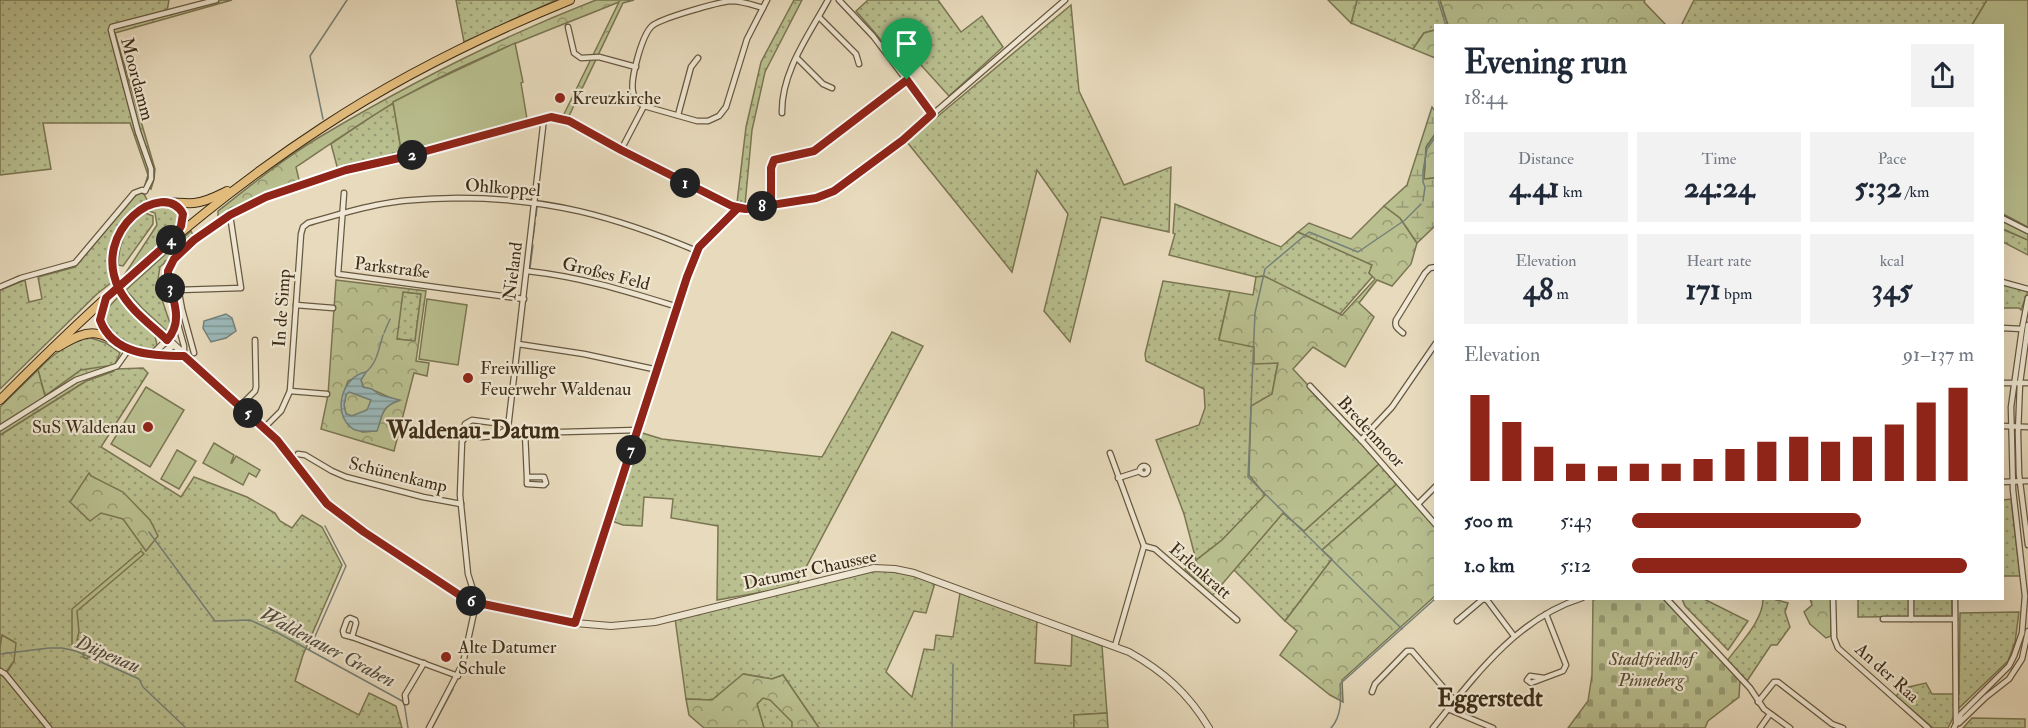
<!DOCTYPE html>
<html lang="en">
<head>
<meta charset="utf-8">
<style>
	:root { --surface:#fff; --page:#f2f2f3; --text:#1f2937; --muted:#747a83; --accent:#8f2418 }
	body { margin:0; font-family:"IM FELL Double Pica",serif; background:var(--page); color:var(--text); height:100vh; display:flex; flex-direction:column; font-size:22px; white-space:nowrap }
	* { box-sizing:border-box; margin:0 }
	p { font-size:20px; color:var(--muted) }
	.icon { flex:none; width:33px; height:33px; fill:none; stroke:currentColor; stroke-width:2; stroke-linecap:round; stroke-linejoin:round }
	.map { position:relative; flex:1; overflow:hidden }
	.panel { position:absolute; left:1434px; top:24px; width:570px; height:576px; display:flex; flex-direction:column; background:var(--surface); border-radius:0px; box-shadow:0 6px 24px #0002 }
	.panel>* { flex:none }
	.pin { position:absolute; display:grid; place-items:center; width:51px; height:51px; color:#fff; margin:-62px -26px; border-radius:50% 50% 50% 0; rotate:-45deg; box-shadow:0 0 6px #0007 }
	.pin .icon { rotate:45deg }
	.km { position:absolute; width:30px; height:30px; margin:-15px; border-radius:50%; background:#222; color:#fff; font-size:16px; line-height:30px; text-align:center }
	.round { display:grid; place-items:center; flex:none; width:63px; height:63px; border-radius:0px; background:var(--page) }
	.overview { display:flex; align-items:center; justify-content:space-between; height:102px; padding:0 30px }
	h1 { font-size:33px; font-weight:800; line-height:45px }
	.metrics { display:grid; grid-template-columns:repeat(3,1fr); gap:9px; height:102px; padding:6px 30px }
	.metrics div { display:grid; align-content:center; border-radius:0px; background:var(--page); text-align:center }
	.metrics b { font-size:30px; font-weight:800 }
	.metrics small { font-size:16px; font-weight:400 }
	.metrics p { font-size:16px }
	.chart { height:168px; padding:12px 30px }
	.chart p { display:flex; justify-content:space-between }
	.chart svg { width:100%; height:108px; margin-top:6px; stroke:var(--accent); stroke-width:6 }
	ul { padding:0 30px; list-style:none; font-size:20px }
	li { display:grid; grid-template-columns:96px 72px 1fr; align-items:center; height:45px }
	li i { height:15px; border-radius:8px; background:var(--accent) }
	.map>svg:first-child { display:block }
</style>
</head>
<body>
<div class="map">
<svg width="2028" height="728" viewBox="0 0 2028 728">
	<defs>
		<pattern id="grass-dots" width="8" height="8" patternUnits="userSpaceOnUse" patternTransform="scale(1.5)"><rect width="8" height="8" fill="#b9bf8f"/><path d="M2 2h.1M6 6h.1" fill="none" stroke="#989b74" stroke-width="1.8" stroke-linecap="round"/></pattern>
		<pattern id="forest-crowns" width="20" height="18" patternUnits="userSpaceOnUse" patternTransform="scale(1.5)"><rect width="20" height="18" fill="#b9bf8f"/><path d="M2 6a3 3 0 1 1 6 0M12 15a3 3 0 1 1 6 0" fill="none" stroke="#989b74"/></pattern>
		<pattern id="wetland-marsh" width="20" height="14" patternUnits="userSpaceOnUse" patternTransform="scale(1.5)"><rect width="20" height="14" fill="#b9bf8f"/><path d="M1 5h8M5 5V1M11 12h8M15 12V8" fill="none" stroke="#989b74"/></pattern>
		<pattern id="cemetery-stones" width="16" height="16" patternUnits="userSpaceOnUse" patternTransform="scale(1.5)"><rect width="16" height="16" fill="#b9bf8f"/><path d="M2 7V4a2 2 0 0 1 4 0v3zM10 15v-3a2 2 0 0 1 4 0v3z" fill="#989b74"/></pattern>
		<pattern id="water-rules" width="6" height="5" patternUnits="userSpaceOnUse" patternTransform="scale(1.5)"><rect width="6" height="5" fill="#9bb9bb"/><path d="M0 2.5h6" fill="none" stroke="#809797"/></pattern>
	</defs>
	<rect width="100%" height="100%" fill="#e8dbbd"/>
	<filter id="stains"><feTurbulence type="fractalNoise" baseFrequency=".00333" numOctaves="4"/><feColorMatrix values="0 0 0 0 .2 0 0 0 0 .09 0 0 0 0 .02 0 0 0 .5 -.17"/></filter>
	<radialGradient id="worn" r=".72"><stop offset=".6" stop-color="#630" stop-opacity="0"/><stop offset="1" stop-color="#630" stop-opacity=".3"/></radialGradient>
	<g fill="url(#grass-dots)" stroke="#7a7652" stroke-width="1.5">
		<path d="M 0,0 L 169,0 L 167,11 L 210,0 L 232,0 L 115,33 L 155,169 L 154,179 L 151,189 L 145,185 L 148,175 L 130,123 L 43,123 L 51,169 L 0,175 Z"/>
		<path d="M 456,0 L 556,0 L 464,42 Z"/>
		<path d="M 794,0 L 802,0 L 765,72 L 752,130 L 745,205 L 737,203 L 746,127 L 761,62 Z"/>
		<path d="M 868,0 L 938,0 L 961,32 L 982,16 L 1003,47 L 949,96 L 920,64 L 906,75 L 876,34 L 856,11 Z"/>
		<path d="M 1357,0 L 1440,0 L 1448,25 L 1436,26 L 1435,30 L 1424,33 L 1413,49 L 1351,23 Z"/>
		<path d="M 1694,0 L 1987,0 L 1972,25 L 1681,26 Z"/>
		<path d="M 1071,5 L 1079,91 L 1124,185 L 1171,167 L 1169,232 L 1101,217 L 1070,342 L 1044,311 L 1068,214 L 1037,170 L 1012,272 L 907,142 Z"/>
		<path d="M 393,102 L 402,155 L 338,170 L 331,144 Z"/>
		<path d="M 140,193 L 144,194 L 147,200 C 142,207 134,210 128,215 C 108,232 105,259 112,282 L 97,294 L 0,389 L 0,290 L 25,280 L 29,302 L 42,299 L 38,277 L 75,267 L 136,195 Z"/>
		<path d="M 1175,204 L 1281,247 L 1298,232 L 1373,265 L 1369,273 L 1373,276 L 1340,314 L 1264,276 L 1256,277 L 1169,255 L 1175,234 L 1173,233 Z"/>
		<path d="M 161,205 L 168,205 L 179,210 L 180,226 L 121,280 L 157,225 L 155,213 L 146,210 Z"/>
		<path d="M 145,213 L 153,216 L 153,224 L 123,266 L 118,265 C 119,242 125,227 145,213 Z"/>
		<path d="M 2002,229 L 2028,240 L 2028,255 L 2003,242 Z"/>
		<path d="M 191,231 L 193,235 L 160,267 L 157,285 L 171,326 L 167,331 L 142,308 L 126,290 Z"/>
		<path d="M 1163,281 L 1230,291 L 1219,339 L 1254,347 L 1278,362 L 1272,394 L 1266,495 L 1222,540 L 1196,560 L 1184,514 L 1156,440 L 1199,425 L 1205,408 L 1204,389 L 1146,361 L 1145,354 Z"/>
		<path d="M 2002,284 L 2028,291 L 2021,310 L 2019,308 L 2003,308 Z"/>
		<path d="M 403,292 L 421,294 L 415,341 L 396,339 Z"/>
		<path d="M 119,296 L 155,336 L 157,345 L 151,351 C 137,349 101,332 104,315 C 106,308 114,302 119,296 Z"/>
		<path d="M 892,332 L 923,346 L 796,586 L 717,600 L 718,526 L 671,518 L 673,499 L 644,497 L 642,526 L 623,525 L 609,520 L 639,432 L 662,439 L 822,457 Z"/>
		<path d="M 88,337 L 106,343 L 120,353 L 115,364 L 116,369 L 143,368 L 148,373 L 101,447 L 181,497 L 194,477 L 247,497 L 275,513 L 280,521 L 292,528 L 302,515 L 322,527 L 342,565 L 303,655 L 295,681 L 359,715 L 369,693 L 396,706 L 402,728 L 51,728 L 7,672 L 14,661 L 3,636 L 0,648 L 0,435 L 86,381 L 114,371 L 81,370 L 45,396 L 38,370 C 51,356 70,341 88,337 Z"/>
		<path d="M 1380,463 L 1398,483 L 1322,550 L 1332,559 L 1285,621 L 1234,570 L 1283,513 L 1304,531 Z"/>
		<path d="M 2011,499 L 2020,576 L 2003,576 L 2003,500 Z"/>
		<path d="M 874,570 L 915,574 L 935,583 L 926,613 L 914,611 L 886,672 L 912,697 L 924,649 L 934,650 L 936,635 L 953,637 L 960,593 L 1037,621 L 1035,663 L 1071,666 L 1072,633 L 1102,646 L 1107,713 L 1074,715 L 1074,728 L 819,728 L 783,675 L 772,679 L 744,674 L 712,700 L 686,699 L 675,618 Z"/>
		<path d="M 1682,599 L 1704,599 L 1748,621 L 1728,650 L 1685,606 Z"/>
		<path d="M 1763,599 L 1773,599 L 1788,603 L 1785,612 L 1790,627 L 1777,645 L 1771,645 L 1747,681 L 1727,661 C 1740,643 1763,621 1763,599 Z"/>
		<path d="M 1858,599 L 1952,599 L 1952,616 L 1858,617 Z"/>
		<path d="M 2019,612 L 2015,642 L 2008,661 L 1957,710 L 1948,728 L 1933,728 L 1896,696 L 1904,688 L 1926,683 L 1932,694 L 1959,694 L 1960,613 Z"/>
		<path d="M 0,674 L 3,676 L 46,728 L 0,728 Z"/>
		<path d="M 763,698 L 770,699 L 793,722 L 792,728 L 764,728 L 757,704 Z"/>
		<path d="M 1972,718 L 2025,719 L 2025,728 L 1963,728 Z"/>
	</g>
	<g fill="url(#forest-crowns)" stroke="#7a7652" stroke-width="1.5" fill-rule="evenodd">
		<path d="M 596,0 L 634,0 L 623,3 L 568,118 L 563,116 L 619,2 C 558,27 496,49 437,79 C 387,104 342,136 296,167 L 300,184 L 266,195 L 223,217 L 218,216 L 218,211 C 250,186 283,159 318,138 C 408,84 498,38 596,0 Z"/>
		<path d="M 1328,0 L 1357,0 L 1351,23 Z"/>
		<path d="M 1440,0 L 1645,0 L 1644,2 L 1666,25 L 1448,25 Z"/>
		<path d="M 1435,30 L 1435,58 L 1413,49 L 1424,33 Z"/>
		<path d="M 1435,134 L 1435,178 L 1424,179 L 1426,147 Z"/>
		<path d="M 1384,206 L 1400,218 L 1417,243 L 1411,264 L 1392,286 L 1377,280 L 1359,303 L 1374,317 L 1345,367 L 1313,347 L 1293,369 L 1380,463 L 1304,531 L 1283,513 L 1212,596 L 1185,569 L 1222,540 L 1265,495 L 1249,475 L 1251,406 L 1272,394 L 1278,363 L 1254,364 L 1254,347 L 1219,340 L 1230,291 L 1253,295 L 1256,277 L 1264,276 L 1342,315 L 1375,279 L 1369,273 L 1372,265 L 1298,232 L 1309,223 L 1351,239 Z"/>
		<path d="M 2002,214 L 2028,227 L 2028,240 L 2003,229 Z"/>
		<path d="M 336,280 L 426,291 L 416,361 L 429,363 L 427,376 L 414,373 L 394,451 L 321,429 L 328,395 ZM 403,292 L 421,294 L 415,341 L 397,339 ZM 365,373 L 361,380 L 363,387 C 375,389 386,397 398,401 C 380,407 383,417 376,431 L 362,432 L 343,416 C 341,403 343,394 348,381 Z"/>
		<path d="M 113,365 L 114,371 L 86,381 L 0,435 L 0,407 L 38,370 L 45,396 L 81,370 Z"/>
		<path d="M 349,391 L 371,400 L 368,410 L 352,416 L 346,414 L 344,405 L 346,394 Z"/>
		<path d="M 89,473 L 91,476 L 123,492 L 150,520 L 158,536 L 146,551 L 123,519 L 101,513 L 90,521 L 70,502 Z"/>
		<path d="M 1398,483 L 1435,526 L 1435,596 L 1342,680 L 1343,702 L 1330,695 L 1280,655 L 1297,631 L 1285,621 L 1332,559 L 1322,550 Z"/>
		<path d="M 141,551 L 144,554 L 77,611 L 79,632 L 77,640 L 87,639 L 85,646 L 89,656 L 87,659 L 83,657 L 84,651 L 81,646 L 72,645 L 72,609 Z"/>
		<path d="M 1810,599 L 1831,599 L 1831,636 L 1826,638 L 1810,624 L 1804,612 L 1812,605 Z"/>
		<path d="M 2,635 L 16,643 L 14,661 L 3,676 L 0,674 L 0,648 Z"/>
		<path d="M 743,674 L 772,679 L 783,675 L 819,728 L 792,728 L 792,722 L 770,700 L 763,698 L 757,704 L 764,728 L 704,728 L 689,715 L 686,699 L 712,700 Z"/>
		<path d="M 1107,713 L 1108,728 L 1074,728 L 1074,715 Z"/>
	</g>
	<path fill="url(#wetland-marsh)" stroke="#7a7652" stroke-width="1.5" d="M 1432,107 L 1435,111 L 1435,134 L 1426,147 L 1424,179 L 1435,178 L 1435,226 L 1417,243 L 1400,218 L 1384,206 L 1407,185 Z"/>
	<path fill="url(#cemetery-stones)" stroke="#7a7652" stroke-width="1.5" d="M 1601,598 L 1664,599 L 1740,680 L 1739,697 L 1708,721 L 1705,728 L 1568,728 L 1588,701 L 1592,675 L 1593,600 Z"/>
	<g fill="#b9bf8f" stroke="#7a7652" stroke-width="1.5">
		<path d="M 1987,0 L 2028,0 L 2028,227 L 2003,214 L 2002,26 L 1972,25 Z"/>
		<path d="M 515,43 L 523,82 L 521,83 L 527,119 L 402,155 L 393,102 L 436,80 Z"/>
		<path d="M 427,299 L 467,305 L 458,365 L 419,359 Z"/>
		<path d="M 146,387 L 184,410 L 150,467 L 111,444 Z"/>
		<path d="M 214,443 L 234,455 L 231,463 L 232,463 L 236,456 L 260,470 L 256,477 L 249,473 L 243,485 L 203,463 Z"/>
		<path d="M 177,450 L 196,461 L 179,489 L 161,479 Z"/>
	</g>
	<g fill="url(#water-rules)" stroke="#758179" stroke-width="1.5" fill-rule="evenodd">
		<path d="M 226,314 L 232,318 L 236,331 L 226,338 L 211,342 L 203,328 L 204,321 Z"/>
		<path d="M 366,372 L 361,380 L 363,387 L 372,389 L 380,395 L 400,400 C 380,407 383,415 377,431 C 368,431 360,433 353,429 C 331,414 342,376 366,372 ZM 349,392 L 371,400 L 367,410 L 352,416 L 346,414 L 344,405 L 346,395 Z"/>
	</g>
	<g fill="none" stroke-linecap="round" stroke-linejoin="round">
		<g stroke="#758179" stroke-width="1.5">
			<path d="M 1438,0 L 1446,26"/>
			<path d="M 323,119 L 310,56 L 347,0"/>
			<path d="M 1423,201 L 1425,187 L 1423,182 L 1423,171 L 1427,149 L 1436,136"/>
			<path d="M 536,216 L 537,207"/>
			<path d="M 533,238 L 535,223"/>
			<path d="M 530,268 L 533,245"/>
			<path d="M 384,333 L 390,319"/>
			<path d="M 366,372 C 377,363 379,348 383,335"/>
			<path d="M 149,532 L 215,621 L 250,620 L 278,633 L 404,702 L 408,728"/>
			<path d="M 1402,629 L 1248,477 L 1255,313 L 1265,269 L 1309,232 L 1358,252 L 1405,220 L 1421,204"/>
			<path d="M 309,650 L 346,566 L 325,526"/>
			<path d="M 0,654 L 49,648 L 62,648 L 76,651 L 139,679 L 143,687 L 186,728"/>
			<path d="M 432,728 L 453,689"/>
			<path d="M 952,728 L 953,664"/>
			<path d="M 1331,728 C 1342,716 1341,699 1340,684 L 1436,598"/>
		</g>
		<g stroke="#675840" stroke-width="7">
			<g id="minor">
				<path d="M 839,0 L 873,36 L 932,114"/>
				<path d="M 819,17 L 856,54 L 859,64"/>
				<path d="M 568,27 L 574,53 L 581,58 L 599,57 L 636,67"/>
				<path d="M 797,58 L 823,84 L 832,88"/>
				<path d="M 644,106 C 639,103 634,98 633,92 C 630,79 642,35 652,26 C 661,18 719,2 731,1 C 742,1 753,5 763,8"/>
				<path d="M 782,113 C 781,72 809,35 828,0"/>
				<path d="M 678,115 L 691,67 L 698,58"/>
				<path d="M 621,150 L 644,106 L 697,121 L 708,121 L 719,116 L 726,107 L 747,39 L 767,0"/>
				<path d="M 145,191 L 151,179 L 151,169 L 138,132 L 111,30 L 112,27 L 216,0"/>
				<path d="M 344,193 L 338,274 L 524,299"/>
				<path d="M 771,205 L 771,168 L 774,160 L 814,151 L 907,80"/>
				<path d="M 2002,218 L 2028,231"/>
				<path d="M 527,271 C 582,277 626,291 678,307"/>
				<path d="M 168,278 L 177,282 L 182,309 L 194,353"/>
				<path d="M 2002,282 L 2028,289"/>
				<path d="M 0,287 L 21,278 L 75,263 L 134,193 L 142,190 L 145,191"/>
				<path d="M 178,290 L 241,288 L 230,215"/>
				<path d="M 296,305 L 333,308"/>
				<path d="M 2028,325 L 2020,383 L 2018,433 L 2019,474 L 2028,545"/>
				<path d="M 2002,328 L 2022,329"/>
				<path d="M 1403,333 C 1398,329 1394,327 1396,320 L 1425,273 L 1430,268 L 1436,267"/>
				<path d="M 167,340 L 175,329 L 177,323"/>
				<path d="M 518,344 L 584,354 L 658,370"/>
				<path d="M 184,356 L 184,346 C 180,332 166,283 168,271 C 170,260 180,253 187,246 C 247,188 357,170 434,149 C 469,140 504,129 539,119 L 559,117 L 569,121 L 621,150 L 738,208 L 746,209 L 816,198 L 834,191 L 903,140 L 1065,0"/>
				<path d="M 2002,383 L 2028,383"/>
				<path d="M 1310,386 L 1363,442 L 1436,525"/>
				<path d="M 290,391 L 327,394"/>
				<path d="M 240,406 L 255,391 L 256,387 L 255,340"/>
				<path d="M 2002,426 L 2028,427"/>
				<path d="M 0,428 L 76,380 L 117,366 L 129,349"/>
				<path d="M 264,428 L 281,411 L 290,391 L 301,234 L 303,227 L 308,223 C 334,216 361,207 388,203 C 410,199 434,199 457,198 C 548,198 614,216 697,251"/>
				<path d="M 508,428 L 544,118"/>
				<path d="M 467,433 C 478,440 499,437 508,428"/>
				<path d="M 525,433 L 527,477 L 527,484 L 544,485 L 546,483 L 544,477 L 527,477"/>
				<path d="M 468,435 L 462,441 L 460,495 L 468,574 L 475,596"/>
				<path d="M 463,440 L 465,424 L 472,420 L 503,424 L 515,432 L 525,433 L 638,430"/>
				<path d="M 1361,440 L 1392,407 L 1436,343"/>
				<path d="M 1110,453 L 1144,546 L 1115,646"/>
				<path d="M 298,454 L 305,455 L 332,471 L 346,477 L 423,497 L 461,504"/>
				<circle cx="1144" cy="470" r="4"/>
				<path d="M 1118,478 L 1140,471"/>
				<path d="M 2002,482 L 2028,481"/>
				<path d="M 1418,504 L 1436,486"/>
				<path d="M 1144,546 L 1155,549 L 1237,620"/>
				<path d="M 1666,598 L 1750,688 L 1764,709 L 1790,728"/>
				<path d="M 1833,598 L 1834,638 L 1838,648 L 1928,728"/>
				<path d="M 1955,598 L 1956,722"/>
				<path d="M 350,618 L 355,620 L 356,623 L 352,637 L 344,635 L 343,631 L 347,620 Z"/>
				<path d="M 1883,619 L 1955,619"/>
				<path d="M 1911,619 L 1911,598"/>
				<path d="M 1457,621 L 1483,599 L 1487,600 L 1514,636"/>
				<path d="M 575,623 L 687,277 L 699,247 L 738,208"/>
				<path d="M 352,637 L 458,676"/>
				<path d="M 0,671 L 5,674 L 49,728"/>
				<path d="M 1544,678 L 1530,676 L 1527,680 L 1531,683 L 1563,671 L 1566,665 L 1546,614"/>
				<path d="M 1372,692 L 1375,684 L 1407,651 L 1412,651 L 1455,701"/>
				<path d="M 406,702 L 405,695 L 424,663"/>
				<path d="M 1758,702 L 1774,682 L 1778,682 L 1832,724 L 1843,728"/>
				<path d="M 1448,709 L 1493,728"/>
				<path d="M 1959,723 L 1986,697 L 2009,679 L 2022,659 L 2028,631"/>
				<path d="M 429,728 L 463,663 L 475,608"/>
				<path d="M 1433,728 C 1474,677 1517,618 1582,598"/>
				<path d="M 1760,728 L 1770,714"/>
				<path d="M 1954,728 L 1961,714 L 2009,666 L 2014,656 L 2022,633 L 2025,596 L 2013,490 L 2011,407 L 2022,329 L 2028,298"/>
			</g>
		</g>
		<g stroke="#675840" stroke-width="8">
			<g id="tertiary">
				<path d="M 114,273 C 108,241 124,215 154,204"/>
				<path d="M 129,303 L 277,440 L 327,504 L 417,568 L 471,601"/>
				<path d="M 129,349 L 146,355 L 160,356 L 173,345"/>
				<path d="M 150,354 L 155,352 L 167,340"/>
				<path d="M 161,356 L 184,356"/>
				<path d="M 471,601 L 475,596 L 479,596 L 483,601 L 483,604"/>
				<path d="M 471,601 L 472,605 L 479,608 L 483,604"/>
				<path d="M 483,604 L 575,623 L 611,626 L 655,622 L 874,568 L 895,569 L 914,573 L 1129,652 C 1163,671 1189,694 1209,728"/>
			</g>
		</g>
		<g stroke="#3c2c16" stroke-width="10">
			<g id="primary">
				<path d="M 154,204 C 168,200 180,204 194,203 C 206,202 217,196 227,191"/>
				<path d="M 171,204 C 185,209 185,220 178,232"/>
				<path d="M 105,299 L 100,320 L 111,337"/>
				<path d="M 58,347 C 91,327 98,330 129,349"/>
				<path d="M 0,400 C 99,300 205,204 323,127 C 400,76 484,35 570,0"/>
			</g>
		</g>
		<use href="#minor" stroke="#f0e8d4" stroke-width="4.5"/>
		<use href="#tertiary" stroke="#f0e8d4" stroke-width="6"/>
		<use href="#primary" stroke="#e4be7e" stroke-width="8"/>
		<g stroke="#675840" stroke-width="8" stroke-linecap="butt">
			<path id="tertiary-bridge" d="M 114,273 L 120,291 L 129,303"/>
		</g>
		<use href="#tertiary-bridge" stroke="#f0e8d4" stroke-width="6"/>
	</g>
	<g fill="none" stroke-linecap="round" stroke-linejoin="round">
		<g stroke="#fff" stroke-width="12">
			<path id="route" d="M 907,80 L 814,151 L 774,160 L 771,168 L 771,205 L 746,209 L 732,206 L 621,150 L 569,121 L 551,117 L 408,156 L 346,170 L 266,197 L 230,215 L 194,240 L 174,259 L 168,271 L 168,278 C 173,301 184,321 167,340 C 150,324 130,310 119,289 C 90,230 164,178 183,214 L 181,226 L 175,237 L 106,298 L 100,320 C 113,355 153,356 184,356 L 277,440 L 327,504 L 364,532 L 464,598 L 471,601 L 473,607 L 478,608 L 483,604 L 575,623 L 687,277 L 699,247 L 738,208 L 746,209 L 816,198 L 834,191 L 903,140 L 932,114 L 907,80"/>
		</g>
		<use href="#route" stroke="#8f2418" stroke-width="8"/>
	</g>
	<g fill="#8f2418" stroke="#f0e8d4" stroke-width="2">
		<circle cx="560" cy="98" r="6"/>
		<circle cx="468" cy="378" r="6"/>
		<circle cx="148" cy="427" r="6"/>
		<circle cx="446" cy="657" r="6"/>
	</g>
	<g text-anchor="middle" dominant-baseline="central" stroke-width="4.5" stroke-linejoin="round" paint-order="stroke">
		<g font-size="18" fill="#3c2c16" stroke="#f0e8d4">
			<text transform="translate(137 79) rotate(75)">Moordamm</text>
			<text transform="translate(503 188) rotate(4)">Ohlkoppel</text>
			<text transform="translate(392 268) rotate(7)">Parkstraße</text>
			<text transform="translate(513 271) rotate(-83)">Nieland</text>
			<text transform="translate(606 274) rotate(14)">Großes Feld</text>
			<text transform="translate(282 308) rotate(-86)">In de Simp</text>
			<text transform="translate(1371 432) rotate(47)">Bredenmoor</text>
			<text transform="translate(398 475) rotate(14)">Schünenkamp</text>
			<text transform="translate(810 570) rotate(-12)">Datumer Chaussee</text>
			<text transform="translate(1200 571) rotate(41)">Erlenkratt</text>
			<text transform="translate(1887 673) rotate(42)">An der Raa</text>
		</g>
		<g font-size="18" fill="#3c2c16" stroke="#f0e8d4" text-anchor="start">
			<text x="572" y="98">Kreuzkirche</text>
			<text x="480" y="368">Freiwillige<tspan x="480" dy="21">Feuerwehr Waldenau</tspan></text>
			<text x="136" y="427" text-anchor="end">SuS Waldenau</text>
			<text x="458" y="647">Alte Datumer<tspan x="458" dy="21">Schule</tspan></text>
		</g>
		<g font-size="18" font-style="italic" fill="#55492e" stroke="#f0e8d4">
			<text x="1651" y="659">Stadtfriedhof<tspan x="1651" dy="21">Pinneberg</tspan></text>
		</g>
		<g font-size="20" font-style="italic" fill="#544f3f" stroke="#f0e8d4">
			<text transform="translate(328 647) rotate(28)">Waldenauer Graben</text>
			<text transform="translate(108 654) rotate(23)">Düpenau</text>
		</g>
		<g font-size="24" font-weight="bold" fill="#3c2c16" stroke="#f0e8d4">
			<text x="473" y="430">Waldenau-Datum</text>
			<text x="1490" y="698">Eggerstedt</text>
		</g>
	</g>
	<rect width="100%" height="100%" filter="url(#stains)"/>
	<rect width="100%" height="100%" fill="url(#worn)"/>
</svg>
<div class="pin" style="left:907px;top:80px;background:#1e9e55"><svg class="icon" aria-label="arrive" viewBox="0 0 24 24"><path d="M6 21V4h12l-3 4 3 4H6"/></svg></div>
<b class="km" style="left:685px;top:183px">1</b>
<b class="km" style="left:412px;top:155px">2</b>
<b class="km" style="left:170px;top:288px">3</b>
<b class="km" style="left:171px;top:240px">4</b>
<b class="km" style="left:248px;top:413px">5</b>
<b class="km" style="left:471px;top:601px">6</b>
<b class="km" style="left:631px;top:450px">7</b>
<b class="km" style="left:762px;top:206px">8</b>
<section class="panel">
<div class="overview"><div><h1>Evening run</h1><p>18:44</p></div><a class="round"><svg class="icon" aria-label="share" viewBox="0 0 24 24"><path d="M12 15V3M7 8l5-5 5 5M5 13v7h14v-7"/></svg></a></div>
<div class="metrics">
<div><p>Distance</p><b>4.41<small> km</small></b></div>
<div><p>Time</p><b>24:24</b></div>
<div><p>Pace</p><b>5:32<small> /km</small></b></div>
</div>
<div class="metrics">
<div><p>Elevation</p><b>48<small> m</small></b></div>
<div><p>Heart rate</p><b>171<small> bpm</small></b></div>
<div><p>kcal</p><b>345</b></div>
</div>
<div class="chart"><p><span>Elevation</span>91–137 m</p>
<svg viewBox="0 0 160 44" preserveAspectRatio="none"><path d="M5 44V9M15 44V20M25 44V30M35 44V37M45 44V38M55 44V37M65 44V37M75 44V35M85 44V31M95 44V28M105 44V26M115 44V28M125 44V26M135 44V21M145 44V12M155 44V6"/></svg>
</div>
<ul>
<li><b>500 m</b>5:43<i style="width:67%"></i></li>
<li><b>1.0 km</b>5:12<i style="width:98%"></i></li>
</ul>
</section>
</div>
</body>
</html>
